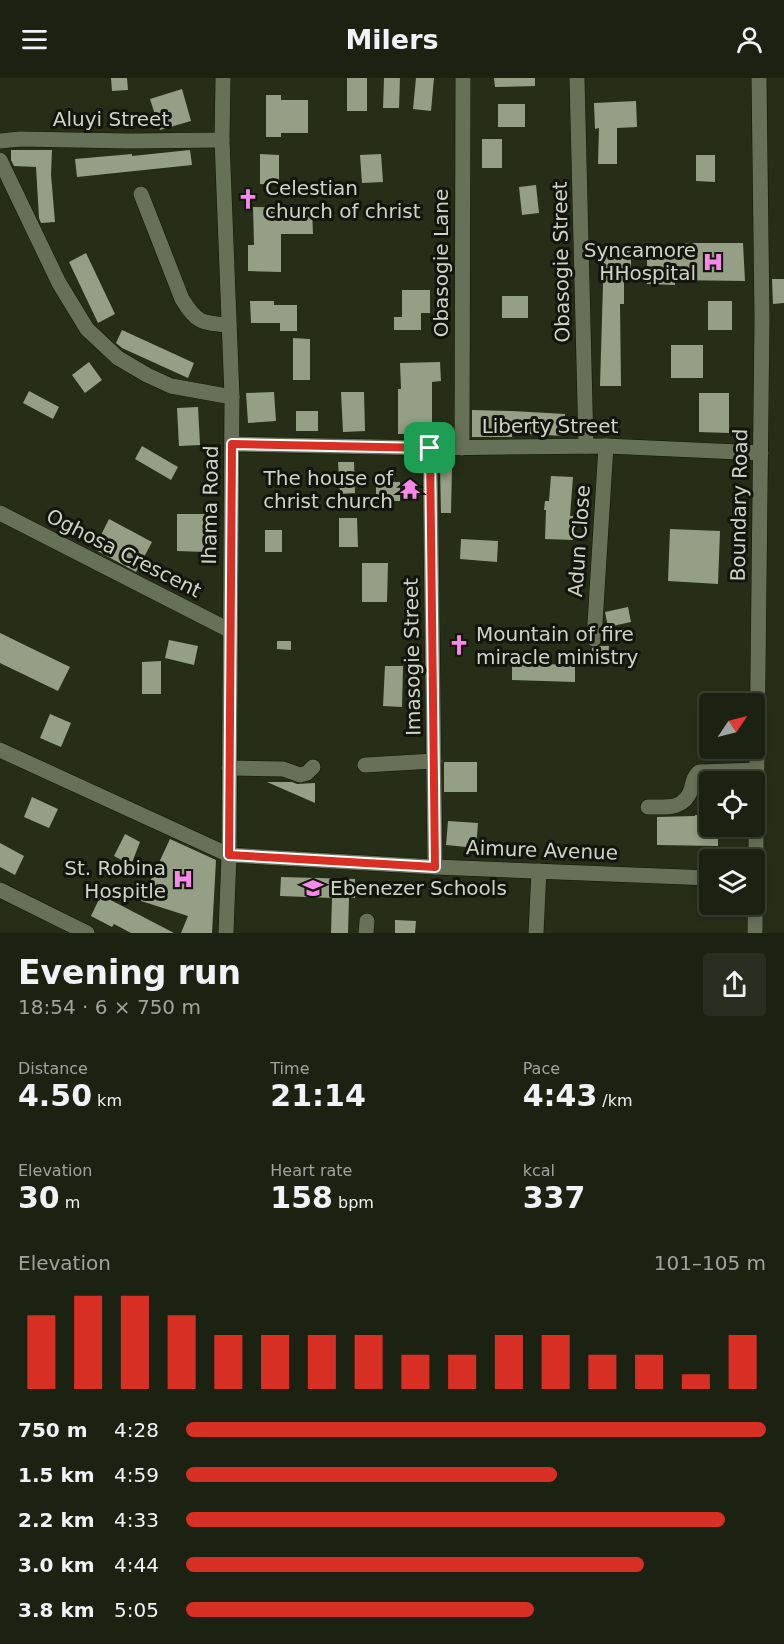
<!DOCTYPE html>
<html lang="en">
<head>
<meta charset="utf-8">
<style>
	:root { --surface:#1c2212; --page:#292f20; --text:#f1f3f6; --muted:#a0a49f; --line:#3a3f32; --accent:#d93025 }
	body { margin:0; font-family:"DejaVu Sans",sans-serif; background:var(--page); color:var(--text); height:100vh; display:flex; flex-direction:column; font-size:22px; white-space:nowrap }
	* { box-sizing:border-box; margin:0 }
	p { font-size:20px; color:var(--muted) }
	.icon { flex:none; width:33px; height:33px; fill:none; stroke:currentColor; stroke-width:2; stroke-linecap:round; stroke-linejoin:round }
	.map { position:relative; height:855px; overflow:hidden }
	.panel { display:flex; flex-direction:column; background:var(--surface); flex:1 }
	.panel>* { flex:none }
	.needle { width:39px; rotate:55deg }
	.buttons { position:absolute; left:699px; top:615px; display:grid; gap:12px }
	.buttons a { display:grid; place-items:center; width:66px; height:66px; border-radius:6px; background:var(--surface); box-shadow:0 3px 9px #0003,0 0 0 2px var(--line); font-size:30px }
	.pin { position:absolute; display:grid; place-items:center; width:51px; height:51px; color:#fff; margin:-26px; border-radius:12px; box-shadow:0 3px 9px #0006 }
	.round { display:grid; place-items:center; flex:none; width:63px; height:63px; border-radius:6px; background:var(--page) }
	.overview { display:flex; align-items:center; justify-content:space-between; height:102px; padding:0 18px }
	h1 { font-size:33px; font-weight:700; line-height:45px }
	.figures { display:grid; grid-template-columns:repeat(3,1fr); gap:9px; height:102px; padding:6px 18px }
	.figures div { display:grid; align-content:center }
	.figures b { font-size:30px; font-weight:700 }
	.figures small { font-size:16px; font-weight:400 }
	.figures p { font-size:16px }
	.chart { height:168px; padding:12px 18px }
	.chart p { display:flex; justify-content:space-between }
	.chart svg { width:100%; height:108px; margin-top:6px; stroke:var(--accent); stroke-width:6 }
	ul { padding:0 18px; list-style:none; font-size:20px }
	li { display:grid; grid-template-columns:96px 72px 1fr; align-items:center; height:45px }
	li i { height:15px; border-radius:8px; background:var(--accent) }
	header { display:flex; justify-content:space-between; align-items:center; height:78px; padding:0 18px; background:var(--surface); font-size:27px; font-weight:700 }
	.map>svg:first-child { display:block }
</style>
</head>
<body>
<header><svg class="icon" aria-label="menu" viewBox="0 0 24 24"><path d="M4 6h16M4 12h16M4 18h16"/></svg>Milers<svg class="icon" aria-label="person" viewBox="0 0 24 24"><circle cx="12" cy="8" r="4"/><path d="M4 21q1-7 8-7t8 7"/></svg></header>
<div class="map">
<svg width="784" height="855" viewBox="0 0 784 855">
	<rect width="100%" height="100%" fill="#262e18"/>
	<g fill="#959f85">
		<path d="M 111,0 L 127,0 L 128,12 L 112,13 Z"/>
		<rect x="347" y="0" width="20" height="33"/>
		<path d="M 384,0 L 400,0 L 399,30 L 383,30 Z"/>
		<path d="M 416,0 L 434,0 L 431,33 L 413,31 Z"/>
		<path d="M 494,0 L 535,0 L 535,8 L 495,9 Z"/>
		<path d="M 182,11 L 191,43 L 160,52 L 150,21 Z"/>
		<path d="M 266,17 L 281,17 L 281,22 L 308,22 L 308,55 L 281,55 L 281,59 L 266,59 Z"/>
		<path d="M 636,23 L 637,49 L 617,50 L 617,86 L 598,86 L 599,50 L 595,51 L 594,25 Z"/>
		<rect x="498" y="26" width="27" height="23"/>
		<rect x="482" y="61" width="20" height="29"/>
		<path d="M 11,72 L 52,72 L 51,97 L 55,144 L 41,145 L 39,140 L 36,89 L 14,88 L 11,82 Z"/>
		<path d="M 190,72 L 192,87 L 77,99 L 75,81 L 132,76 L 132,78 Z"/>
		<path d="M 260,76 L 279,77 L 279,107 L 260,106 Z"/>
		<path d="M 381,76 L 383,104 L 362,105 L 360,77 Z"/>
		<path d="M 696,77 L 715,77 L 715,104 L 696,103 Z"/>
		<path d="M 536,107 L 539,135 L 522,137 L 519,109 Z"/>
		<path d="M 253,129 L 312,130 L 313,156 L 281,156 L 281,194 L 248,193 L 248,167 L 254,167 Z"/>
		<path d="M 683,165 L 743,165 L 745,203 L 675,202 L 675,207 L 647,206 L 647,176 L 683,176 Z"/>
		<path d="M 604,173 L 631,173 L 631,193 L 624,193 L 624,226 L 620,226 L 621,308 L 600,308 Z"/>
		<path d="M 86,175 L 115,236 L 98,245 L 69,184 Z"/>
		<path d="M 772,201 L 784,201 L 784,225 L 773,226 Z"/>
		<path d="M 402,212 L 430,212 L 430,235 L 421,235 L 421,252 L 394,252 L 394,239 L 402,239 Z"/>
		<rect x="502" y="218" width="26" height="22"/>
		<path d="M 250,223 L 274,223 L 274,227 L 297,227 L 297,253 L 280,253 L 280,245 L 251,245 Z"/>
		<rect x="708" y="223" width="24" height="29"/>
		<path d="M 122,252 L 194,285 L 188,300 L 122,270 L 116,265 Z"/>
		<path d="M 293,260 L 310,261 L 310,302 L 293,302 Z"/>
		<rect x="671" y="267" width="32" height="33"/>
		<path d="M 89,284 L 102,302 L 85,315 L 72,297 Z"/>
		<path d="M 440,284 L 441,303 L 432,304 L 432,356 L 398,356 L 398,311 L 401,311 L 400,285 Z"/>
		<path d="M 29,313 L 59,329 L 53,341 L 23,325 Z"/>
		<path d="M 274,314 L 276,343 L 248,345 L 246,315 Z"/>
		<path d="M 341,314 L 364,314 L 365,353 L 343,354 Z"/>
		<path d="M 699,315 L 729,315 L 729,355 L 699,354 Z"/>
		<path d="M 198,329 L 200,367 L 179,368 L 177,330 Z"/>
		<path d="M 472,332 L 512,333 L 565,336 L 564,358 L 512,355 L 512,359 L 472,359 Z"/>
		<rect x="296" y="333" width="22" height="20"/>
		<path d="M 142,368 L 178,389 L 171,402 L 135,381 Z"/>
		<path d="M 338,384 L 354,384 L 355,415 L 340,416 Z"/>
		<path d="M 440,388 L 452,388 L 451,435 L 441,435 Z"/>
		<path d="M 551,398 L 573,399 L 570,438 L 573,438 L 573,462 L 545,461 L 546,432 L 544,432 L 545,423 L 549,423 Z"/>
		<rect x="376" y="404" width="24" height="19"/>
		<path d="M 177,436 L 206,436 L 206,474 L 177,473 Z"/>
		<path d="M 339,440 L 357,440 L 358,469 L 339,469 Z"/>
		<path d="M 109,441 L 152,464 L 136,494 L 94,471 Z"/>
		<path d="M 670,451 L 720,453 L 718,506 L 668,503 Z"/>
		<rect x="265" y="452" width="17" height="22"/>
		<path d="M 461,461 L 498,463 L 497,484 L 460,481 Z"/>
		<path d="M 362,485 L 388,485 L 387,524 L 362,524 Z"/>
		<path d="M 628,529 L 631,544 L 608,549 L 605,534 Z"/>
		<path d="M 0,555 L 70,589 L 58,613 L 0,585 Z"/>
		<path d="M 169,562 L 198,568 L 194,587 L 165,580 Z"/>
		<path d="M 277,563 L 291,563 L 291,572 L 277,571 Z"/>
		<path d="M 600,568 L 609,568 L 608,586 L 591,586 L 592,570 Z"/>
		<path d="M 161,583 L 161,616 L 142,616 L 142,584 Z"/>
		<path d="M 512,585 L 575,587 L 575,604 L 512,602 Z"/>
		<path d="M 385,588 L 403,588 L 402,629 L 383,628 Z"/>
		<path d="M 50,636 L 71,645 L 61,669 L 40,660 Z"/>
		<rect x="444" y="684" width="33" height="30"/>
		<path d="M 267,704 L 292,704 L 297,706 L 315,705 L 315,725 Z"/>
		<path d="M 32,719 L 58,731 L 49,750 L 24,739 Z"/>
		<path d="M 695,737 L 710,737 L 710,748 L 718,748 L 718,768 L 657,767 L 657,739 L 695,738 Z"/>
		<path d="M 448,743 L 478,745 L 476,770 L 446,767 Z"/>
		<path d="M 125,756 L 140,764 L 131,787 L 114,778 Z"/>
		<path d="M 170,761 L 216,782 L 212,855 L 181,855 L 188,838 L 141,823 Z"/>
		<path d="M 0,765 L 24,778 L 15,797 L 0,789 Z"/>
		<path d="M 281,799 L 355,801 L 355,820 L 349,820 L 348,855 L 331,855 L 332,820 L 280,818 Z"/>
		<path d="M 101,817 L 174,855 L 131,855 L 114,846 L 112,849 L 91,838 Z"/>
		<path d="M 395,842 L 416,843 L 415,855 L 395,855 Z"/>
	</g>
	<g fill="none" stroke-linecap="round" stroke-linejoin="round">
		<g stroke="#0f1603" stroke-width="16">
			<g id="minor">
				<path d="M 223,0 L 222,62 L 232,319 L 229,777 L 226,855"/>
				<path d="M 577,0 L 586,368"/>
				<path d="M 0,63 L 20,61 L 129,63 L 222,62"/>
				<path d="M 0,82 L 59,205 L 87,251 L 118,280 L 147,297 L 171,308 L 232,319"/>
				<path d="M 141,116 L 182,221 C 197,245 201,245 229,247"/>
				<path d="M 232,366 L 430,370 L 606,368 L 761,375"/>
				<path d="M 430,370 L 435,789"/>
				<path d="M 462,370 L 463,0"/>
				<path d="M 0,435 L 229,552"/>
				<path d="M 594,561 L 606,368"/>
				<path d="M 0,672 L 229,777 L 435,789 L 710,800"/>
				<path d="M 365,687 L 434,683"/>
				<path d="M 229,690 L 283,691 L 300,697 L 307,695 L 313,689"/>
				<path d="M 648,729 C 665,729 684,732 691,712 C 693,705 693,699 699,694 L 756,692"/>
				<path d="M 0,812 L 87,855"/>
				<path d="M 366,855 L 367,843"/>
				<path d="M 536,855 L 539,793"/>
				<path d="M 755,855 L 762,241 L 759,0"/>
			</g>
		</g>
		<use href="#minor" stroke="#677158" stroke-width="15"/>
	</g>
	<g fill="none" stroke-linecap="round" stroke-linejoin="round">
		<g stroke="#fff" stroke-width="12">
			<path id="route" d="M 232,366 L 430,370 L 435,789 L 229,777 Z"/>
		</g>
		<use href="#route" stroke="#d93025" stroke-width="8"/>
	</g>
	<defs>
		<g id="church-bare" transform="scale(1.62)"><path d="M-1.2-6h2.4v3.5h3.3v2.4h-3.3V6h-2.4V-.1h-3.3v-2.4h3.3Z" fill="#f888ea" stroke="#11150b" stroke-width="2.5" paint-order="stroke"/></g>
		<g id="hospital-bare" transform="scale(1.62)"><path d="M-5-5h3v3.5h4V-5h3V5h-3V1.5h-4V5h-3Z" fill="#f888ea" stroke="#11150b" stroke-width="2.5" paint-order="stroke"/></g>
		<g id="temple-bare" transform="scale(1.62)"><path d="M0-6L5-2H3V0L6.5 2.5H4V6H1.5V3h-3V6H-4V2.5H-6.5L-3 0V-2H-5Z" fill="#f888ea" stroke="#11150b" stroke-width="2.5" paint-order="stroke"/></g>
		<g id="school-bare" transform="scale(1.62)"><path d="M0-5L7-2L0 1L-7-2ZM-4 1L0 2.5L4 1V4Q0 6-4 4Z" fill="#f888ea" stroke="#11150b" stroke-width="2.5" paint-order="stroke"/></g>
	</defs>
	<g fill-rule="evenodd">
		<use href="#church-bare" x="248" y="121"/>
		<use href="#hospital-bare" x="713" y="184"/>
		<use href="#temple-bare" x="410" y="411"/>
		<use href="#church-bare" x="459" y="567"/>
		<use href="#hospital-bare" x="183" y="801"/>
		<use href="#school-bare" x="313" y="810"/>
	</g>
	<g text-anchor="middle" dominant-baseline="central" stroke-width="6" stroke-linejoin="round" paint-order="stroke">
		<g font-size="20" fill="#ced4c6" stroke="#11150b">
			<text x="111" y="41">Aluyi Street</text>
			<text transform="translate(561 184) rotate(-91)">Obasogie Street</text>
			<text transform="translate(441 185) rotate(-90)">Obasogie Lane</text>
			<text x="550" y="348">Liberty Street</text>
			<text transform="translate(210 427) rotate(-89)">Ihama Road</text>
			<text transform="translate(739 427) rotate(-89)">Boundary Road</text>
			<text transform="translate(579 463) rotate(-86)">Adun Close</text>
			<text transform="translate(124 475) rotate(27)">Oghosa Crescent</text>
			<text transform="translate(412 579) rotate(-91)">Imasogie Street</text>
			<text transform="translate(542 772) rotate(2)">Aimure Avenue</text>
		</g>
		<g font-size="20" fill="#ced4c6" stroke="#11150b" text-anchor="start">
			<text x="265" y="110">Celestian<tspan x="265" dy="23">church of christ</tspan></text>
			<text x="696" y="172" text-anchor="end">Syncamore<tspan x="696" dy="23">HHospital</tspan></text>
			<text x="393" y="400" text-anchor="end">The house of<tspan x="393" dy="23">christ church</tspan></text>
			<text x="476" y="556">Mountain of fire<tspan x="476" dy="23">miracle ministry</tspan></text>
			<text x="166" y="790" text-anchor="end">St. Robina<tspan x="166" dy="23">Hospitle</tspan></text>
			<text x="330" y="810">Ebenezer Schools</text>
		</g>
	</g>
</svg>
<div class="buttons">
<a><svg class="needle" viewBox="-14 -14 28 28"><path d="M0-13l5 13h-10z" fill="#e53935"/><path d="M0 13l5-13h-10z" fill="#a0a49f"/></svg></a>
<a><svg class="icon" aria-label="locate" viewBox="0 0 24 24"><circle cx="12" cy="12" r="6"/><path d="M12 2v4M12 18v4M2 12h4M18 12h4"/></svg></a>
<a><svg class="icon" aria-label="layers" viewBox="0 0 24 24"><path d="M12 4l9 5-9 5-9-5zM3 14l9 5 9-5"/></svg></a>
</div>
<div class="pin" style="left:430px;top:370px;background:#1e9e55"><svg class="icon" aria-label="arrive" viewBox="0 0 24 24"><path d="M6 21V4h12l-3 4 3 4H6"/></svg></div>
</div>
<section class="panel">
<div class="overview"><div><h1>Evening run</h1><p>18:54 · 6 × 750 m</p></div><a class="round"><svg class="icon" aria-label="share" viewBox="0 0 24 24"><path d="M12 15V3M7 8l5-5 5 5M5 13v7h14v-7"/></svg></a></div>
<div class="figures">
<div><p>Distance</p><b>4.50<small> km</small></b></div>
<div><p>Time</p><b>21:14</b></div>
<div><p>Pace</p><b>4:43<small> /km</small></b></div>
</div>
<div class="figures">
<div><p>Elevation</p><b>30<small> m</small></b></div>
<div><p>Heart rate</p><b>158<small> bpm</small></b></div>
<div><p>kcal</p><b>337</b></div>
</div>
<div class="chart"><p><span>Elevation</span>101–105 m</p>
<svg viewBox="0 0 160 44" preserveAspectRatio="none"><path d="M5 44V14M15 44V6M25 44V6M35 44V14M45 44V22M55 44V22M65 44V22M75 44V22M85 44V30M95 44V30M105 44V22M115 44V22M125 44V30M135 44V30M145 44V38M155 44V22"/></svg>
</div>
<ul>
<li><b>750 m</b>4:28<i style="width:100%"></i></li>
<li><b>1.5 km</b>4:59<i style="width:64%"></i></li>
<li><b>2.2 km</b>4:33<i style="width:93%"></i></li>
<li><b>3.0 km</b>4:44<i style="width:79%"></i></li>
<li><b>3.8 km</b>5:05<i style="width:60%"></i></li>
</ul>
</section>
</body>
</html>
